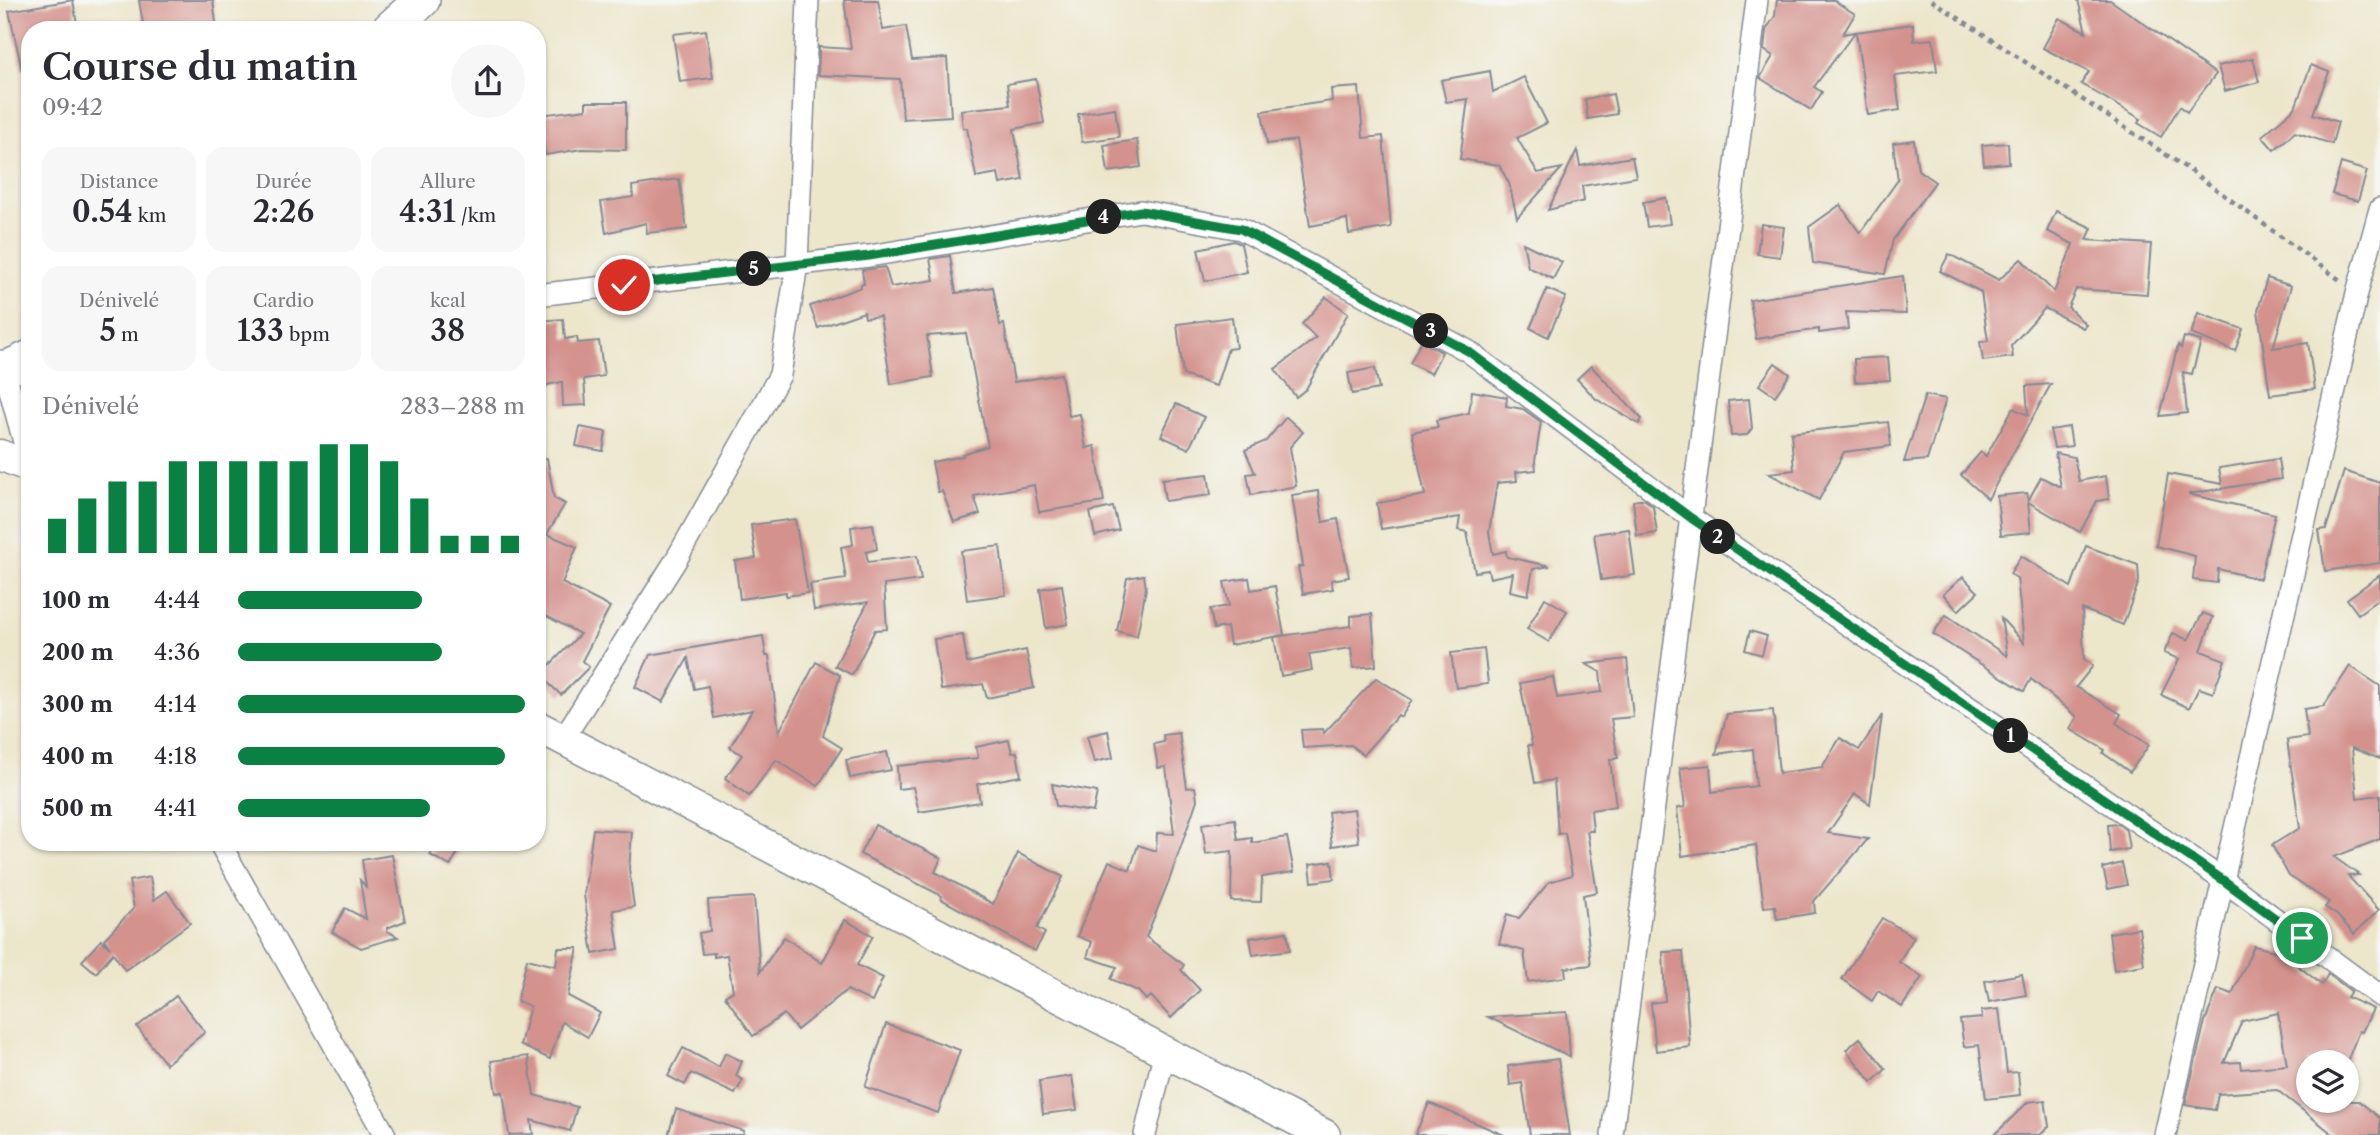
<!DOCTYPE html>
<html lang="fr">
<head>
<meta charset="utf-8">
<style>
	:root { --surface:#fff; --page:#f7f7f7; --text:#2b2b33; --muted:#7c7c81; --accent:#0b8043 }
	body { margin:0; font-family:"Libre Caslon Text",serif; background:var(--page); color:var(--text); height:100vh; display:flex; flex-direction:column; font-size:26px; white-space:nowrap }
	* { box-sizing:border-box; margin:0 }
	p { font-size:23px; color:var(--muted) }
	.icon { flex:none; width:38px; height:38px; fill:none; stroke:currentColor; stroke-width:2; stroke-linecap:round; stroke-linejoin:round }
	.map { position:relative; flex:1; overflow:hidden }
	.sheet { position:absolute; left:21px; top:21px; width:525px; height:830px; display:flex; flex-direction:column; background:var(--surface); border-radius:28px; box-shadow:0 2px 5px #0004 }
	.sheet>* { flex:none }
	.controls { position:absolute; left:2296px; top:1050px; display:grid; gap:14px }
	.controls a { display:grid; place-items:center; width:63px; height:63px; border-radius:50%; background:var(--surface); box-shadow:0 2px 5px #0004; font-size:35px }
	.pin { position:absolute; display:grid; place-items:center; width:60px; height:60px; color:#fff; margin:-30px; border:4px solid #fff; border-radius:50%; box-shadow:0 2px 7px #0007 }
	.km { position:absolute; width:35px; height:35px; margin:-18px; border-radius:50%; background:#222; color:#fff; font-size:19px; line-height:35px; text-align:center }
	.round { display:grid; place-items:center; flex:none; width:74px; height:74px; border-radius:37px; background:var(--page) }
	.overview { display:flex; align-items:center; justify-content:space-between; height:119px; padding:0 21px }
	h1 { font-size:38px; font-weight:600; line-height:52px }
	.stats { display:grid; grid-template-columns:repeat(3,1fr); gap:10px; height:119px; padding:7px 21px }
	.stats div { display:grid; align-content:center; border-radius:18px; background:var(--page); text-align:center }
	.stats b { font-size:30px; font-weight:600 }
	.stats small { font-size:19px; font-weight:400 }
	.stats p { font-size:19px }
	.chart { height:196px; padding:14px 21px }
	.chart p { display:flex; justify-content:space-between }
	.chart svg { width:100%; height:126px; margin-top:7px; stroke:var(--accent); stroke-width:6 }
	ul { padding:0 21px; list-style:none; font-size:23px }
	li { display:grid; grid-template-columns:112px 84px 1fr; align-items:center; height:52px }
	li i { height:18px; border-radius:9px; background:var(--accent) }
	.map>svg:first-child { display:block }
</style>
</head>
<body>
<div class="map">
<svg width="2380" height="1135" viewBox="0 0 2380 1135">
	<rect width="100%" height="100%" fill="#f6f6f2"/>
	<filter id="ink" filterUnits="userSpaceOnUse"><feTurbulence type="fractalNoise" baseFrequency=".0143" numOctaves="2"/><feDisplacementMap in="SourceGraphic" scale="14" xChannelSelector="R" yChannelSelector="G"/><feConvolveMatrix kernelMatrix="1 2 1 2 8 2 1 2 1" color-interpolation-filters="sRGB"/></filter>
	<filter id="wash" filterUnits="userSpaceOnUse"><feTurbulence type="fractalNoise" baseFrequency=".00686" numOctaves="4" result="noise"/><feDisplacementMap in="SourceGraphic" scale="28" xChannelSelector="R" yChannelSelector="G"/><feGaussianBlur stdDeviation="1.57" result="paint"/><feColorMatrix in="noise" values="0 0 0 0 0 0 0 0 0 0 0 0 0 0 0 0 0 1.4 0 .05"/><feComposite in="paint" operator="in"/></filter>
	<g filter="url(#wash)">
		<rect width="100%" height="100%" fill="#ece6cb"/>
		<g id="blocks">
			<g fill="#d4928d" fill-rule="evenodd">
				<path d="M 73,0 L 78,30 L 30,30 L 30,69 L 22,70 L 9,11 Z"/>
				<path d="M 139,0 L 213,0 L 217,30 L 144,30 Z"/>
				<path d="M 844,0 L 878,0 L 883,30 L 906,26 L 912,60 L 947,58 L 951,116 L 903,119 L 900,79 L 818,75 L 819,47 L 851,49 Z"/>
				<path d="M 1777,0 L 1833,0 L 1855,14 L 1843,34 L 1855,32 L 1814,87 L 1822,92 L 1811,110 L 1760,78 L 1773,56 L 1764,50 L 1766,30 L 1775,16 Z"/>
				<path d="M 2078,0 L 2110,0 L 2216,74 L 2187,112 L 2180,106 L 2161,137 L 2138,123 L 2141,119 L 2081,84 L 2089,72 L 2043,48 L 2059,18 L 2086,32 Z"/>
				<path d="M 1913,24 L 1914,41 L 1933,39 L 1937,71 L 1895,76 L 1900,110 L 1868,115 L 1856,32 Z"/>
				<path d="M 706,30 L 713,78 L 680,82 L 673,34 Z"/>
				<path d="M 2253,58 L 2259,82 L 2225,91 L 2218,66 Z"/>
				<path d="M 2311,65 L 2329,72 L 2313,114 L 2338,122 L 2332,144 L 2295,132 L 2274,150 L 2262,136 L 2295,108 Z"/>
				<path d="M 1490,71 L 1493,92 L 1524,77 L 1547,123 L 1517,138 L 1538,173 L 1562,168 L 1517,218 L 1509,183 L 1499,165 L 1460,159 L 1468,99 L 1446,102 L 1441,80 Z"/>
				<path d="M 1036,79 L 1044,123 L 1014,129 L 1023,180 L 1000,184 L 998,173 L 976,177 L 967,128 L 963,128 L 961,110 L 1010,105 L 1007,84 Z"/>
				<path d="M 1359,87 L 1363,138 L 1383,136 L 1391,227 L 1349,234 L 1347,219 L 1310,226 L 1296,140 L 1267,144 L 1262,111 L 1332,101 L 1331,89 Z"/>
				<path d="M 1613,94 L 1617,114 L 1588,119 L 1585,99 Z"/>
				<path d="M 586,102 L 626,102 L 626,150 L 582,149 L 545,155 L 540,115 L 586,109 Z"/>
				<path d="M 1115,108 L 1119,137 L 1082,142 L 1078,114 Z"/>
				<path d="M 1137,140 L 1141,167 L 1108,172 L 1104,145 Z"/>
				<path d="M 1914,140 L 1918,170 L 1935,182 L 1893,240 L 1885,274 L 1813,263 L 1809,227 L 1840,205 L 1860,233 L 1898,180 L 1893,143 Z"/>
				<path d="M 2008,143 L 2009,163 L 1984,165 L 1982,145 Z"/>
				<path d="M 1577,150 L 1580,166 L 1632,157 L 1636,177 L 1582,186 L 1584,201 L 1548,210 Z"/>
				<path d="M 2341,163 L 2367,171 L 2358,201 L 2332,194 Z"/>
				<path d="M 679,179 L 687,229 L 647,233 L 646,223 L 606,233 L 601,202 L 633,197 L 632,186 Z"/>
				<path d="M 1666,198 L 1670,224 L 1647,227 L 1643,202 Z"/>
				<path d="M 2056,211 L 2092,228 L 2087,240 L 2151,244 L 2147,294 L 2076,289 L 2068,307 L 2086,325 L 2083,328 L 2045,308 L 2011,346 L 2013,357 L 1983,361 L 1980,342 L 1988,341 L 1981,292 L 1940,271 L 1949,254 L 1999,280 L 2021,259 L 2054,292 L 2073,244 L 2047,231 Z"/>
				<path d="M 1761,224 L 1784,227 L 1780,257 L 1757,254 Z"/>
				<path d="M 1234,241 L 1241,244 L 1247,272 L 1205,281 L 1198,249 Z"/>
				<path d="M 1523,243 L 1562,262 L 1553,279 L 1528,267 Z"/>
				<path d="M 950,256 L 956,293 L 993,287 L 1000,325 L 1004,324 L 1014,382 L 1061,374 L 1069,416 L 1080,414 L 1086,448 L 1095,446 L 1104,502 L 1039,512 L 1034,485 L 974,496 L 980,514 L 954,522 L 942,491 L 938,492 L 932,462 L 963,456 L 962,454 L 988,446 L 966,333 L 927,336 L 933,377 L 891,384 L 880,316 L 865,318 L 864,312 L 818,328 L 810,306 L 861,287 L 861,284 L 864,284 L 862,270 L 885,267 L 891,287 L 934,280 L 930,259 Z"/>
				<path d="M 1903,276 L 1906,314 L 1846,312 L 1848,329 L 1819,333 L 1819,329 L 1756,339 L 1750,300 Z"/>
				<path d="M 2267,278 L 2291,286 L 2273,348 L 2308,343 L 2315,389 L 2270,395 L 2258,310 Z"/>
				<path d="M 1547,289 L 1566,297 L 1548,337 L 1530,328 Z"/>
				<path d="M 1326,297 L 1348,313 L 1306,389 L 1296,397 L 1275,369 L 1316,338 L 1302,324 Z"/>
				<path d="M 2198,313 L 2243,329 L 2235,351 L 2191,334 Z"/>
				<path d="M 1232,317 L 1236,348 L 1228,349 L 1216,386 L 1183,375 L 1177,324 Z"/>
				<path d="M 563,319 L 565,339 L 577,337 L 578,343 L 599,341 L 604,376 L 584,379 L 586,405 L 563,406 L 562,382 L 537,387 L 537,364 L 542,364 L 538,321 Z"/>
				<path d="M 2184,337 L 2201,341 L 2192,374 L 2183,372 L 2187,413 L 2160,416 L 2178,345 L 2181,348 Z"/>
				<path d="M 1421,341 L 1442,352 L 1431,374 L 1410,363 Z"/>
				<path d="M 1888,357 L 1890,380 L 1855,382 L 1854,359 Z"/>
				<path d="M 1775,363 L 1790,374 L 1775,396 L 1759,385 Z"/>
				<path d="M 1591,366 L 1642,419 L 1639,424 L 1596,399 L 1577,379 Z"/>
				<path d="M 1375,368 L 1379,389 L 1352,394 L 1348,373 Z"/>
				<path d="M 2051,384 L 2000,477 L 1988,499 L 1961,475 L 1981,452 L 1986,456 L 2013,408 L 2028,415 L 2026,386 Z"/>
				<path d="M 1472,391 L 1507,397 L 1506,406 L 1523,409 L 1541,422 L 1535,461 L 1536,470 L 1516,472 L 1517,481 L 1497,483 L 1489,532 L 1493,554 L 1506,551 L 1507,557 L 1550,566 L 1533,569 L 1528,595 L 1510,591 L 1513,573 L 1490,578 L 1488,570 L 1475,572 L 1467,532 L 1458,530 L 1460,517 L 1381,529 L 1377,503 L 1425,495 L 1412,432 L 1438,427 L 1436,420 L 1469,413 Z"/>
				<path d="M 1925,395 L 1946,399 L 1927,460 L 1904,462 Z"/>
				<path d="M 1749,399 L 1752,428 L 1747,435 L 1731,436 L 1728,401 Z"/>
				<path d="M 1176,404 L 1204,417 L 1189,449 L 1161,436 Z"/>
				<path d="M 1286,417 L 1303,432 L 1290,447 L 1296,486 L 1251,495 L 1247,474 L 1255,473 L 1245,450 L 1266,441 Z"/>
				<path d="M 1888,422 L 1891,446 L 1844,452 L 1819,500 L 1768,473 L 1794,470 L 1791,433 Z"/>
				<path d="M 580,427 L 606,432 L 603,451 L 576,446 Z"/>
				<path d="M 2069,427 L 2072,446 L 2054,448 L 2050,430 Z"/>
				<path d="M 2055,453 L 2074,457 L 2079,481 L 2106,476 L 2109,499 L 2097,501 L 2080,532 L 2028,502 L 2031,532 L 2001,535 L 1997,496 L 2027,493 L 2028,501 L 2041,477 L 2061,487 Z"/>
				<path d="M 547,458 L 554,498 L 565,504 L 547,534 L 577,547 L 562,583 L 610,607 L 582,661 L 589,667 L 561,695 L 540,675 L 580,634 L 537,611 L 537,459 Z"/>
				<path d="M 2278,459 L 2281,479 L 2188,494 L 2275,514 L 2260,579 L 2218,569 L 2217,583 L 2193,580 L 2195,556 L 2156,546 L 2168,474 L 2222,484 L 2219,468 Z"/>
				<path d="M 2344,471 L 2380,483 L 2380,563 L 2325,571 L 2319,530 L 2326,529 Z"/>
				<path d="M 1208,474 L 1211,495 L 1165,501 L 1162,479 Z"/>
				<path d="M 1318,491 L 1323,522 L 1338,519 L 1349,577 L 1331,580 L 1333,589 L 1303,594 L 1298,567 L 1303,566 L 1292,495 Z"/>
				<path d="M 1644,499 L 1653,506 L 1657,533 L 1637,536 L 1633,501 Z"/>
				<path d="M 1113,507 L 1119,530 L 1095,536 L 1090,512 Z"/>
				<path d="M 795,519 L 808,593 L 786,596 L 786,592 L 740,599 L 735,561 L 756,558 L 751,525 Z"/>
				<path d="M 873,524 L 877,549 L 866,552 L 868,562 L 917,556 L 921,580 L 884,585 L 887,629 L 875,630 L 852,675 L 835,666 L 868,602 L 814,610 L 810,584 L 846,579 L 841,547 L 853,545 L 851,527 Z"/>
				<path d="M 1629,529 L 1635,575 L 1601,580 L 1594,534 Z"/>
				<path d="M 1000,546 L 1006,595 L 967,600 L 961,551 Z"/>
				<path d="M 2086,546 L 2138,565 L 2139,581 L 2123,625 L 2082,609 L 2084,659 L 2093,666 L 2076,687 L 2121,714 L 2116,723 L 2149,745 L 2130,772 L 2103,753 L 2105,750 L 2070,729 L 2077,717 L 2031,679 L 2024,691 L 1933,634 L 1946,615 L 2007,656 L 2001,618 L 2024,643 L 2017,578 L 2010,574 L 2021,556 L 2071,587 Z"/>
				<path d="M 1144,575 L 1146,588 L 1137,636 L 1117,631 L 1127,578 Z"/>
				<path d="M 2380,575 L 2380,598 L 2358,614 L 2347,599 Z"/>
				<path d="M 1963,577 L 1978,592 L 1958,611 L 1943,594 Z"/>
				<path d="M 1249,578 L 1251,590 L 1275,586 L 1284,635 L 1230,645 L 1227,627 L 1214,629 L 1210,609 L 1229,606 L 1224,582 Z"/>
				<path d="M 1062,585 L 1068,624 L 1046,628 L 1040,589 Z"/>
				<path d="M 1545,598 L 1567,611 L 1549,642 L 1527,629 Z"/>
				<path d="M 2203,613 L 2213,617 L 2201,651 L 2225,660 L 2213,693 L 2199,688 L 2189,708 L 2161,695 L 2179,659 L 2164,653 L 2173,633 L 2188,640 Z"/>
				<path d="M 1372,614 L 1376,666 L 1353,668 L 1351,648 L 1309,654 L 1312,670 L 1281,676 L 1274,637 L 1351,626 L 1351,616 Z"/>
				<path d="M 1750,631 L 1767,636 L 1762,655 L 1745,650 Z"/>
				<path d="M 963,635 L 967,663 L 1026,650 L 1034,688 L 987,698 L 983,684 L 941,690 L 934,639 Z"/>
				<path d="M 763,636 L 766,656 L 769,656 L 779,732 L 816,662 L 840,675 L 823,736 L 842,748 L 818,786 L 776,760 L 749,796 L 725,778 L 742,755 L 730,747 L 752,710 L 714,718 L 708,686 L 694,689 L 688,658 L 663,702 L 635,687 L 650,655 Z"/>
				<path d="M 1484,649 L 1488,684 L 1456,688 L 1451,653 Z"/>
				<path d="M 1627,659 L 1633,717 L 1611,719 L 1618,758 L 1610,760 L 1616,806 L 1591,810 L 1593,831 L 1587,831 L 1597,892 L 1583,895 L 1591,965 L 1565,968 L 1566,977 L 1528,982 L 1524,951 L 1499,944 L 1507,914 L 1519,918 L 1549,882 L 1572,875 L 1565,833 L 1558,834 L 1554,780 L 1535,783 L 1528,745 L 1532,745 L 1520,683 L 1553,677 L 1557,698 L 1602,692 L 1600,672 L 1586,664 Z"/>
				<path d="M 2350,666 L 2380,686 L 2380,759 L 2352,748 L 2357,798 L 2380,795 L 2380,839 L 2334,857 L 2359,875 L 2348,876 L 2379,910 L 2354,934 L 2337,915 L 2325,907 L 2329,902 L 2289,876 L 2272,845 L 2300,828 L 2287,740 L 2308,737 L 2304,709 L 2324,706 Z"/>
				<path d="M 1376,678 L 1412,700 L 1401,717 L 1398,715 L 1363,755 L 1351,745 L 1303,748 L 1301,730 L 1323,729 L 1324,733 Z"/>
				<path d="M 1773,710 L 1779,773 L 1822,767 L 1840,738 L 1859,750 L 1882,715 L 1870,804 L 1855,794 L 1828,833 L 1868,839 L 1814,901 L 1815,913 L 1777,919 L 1775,906 L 1764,907 L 1756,845 L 1682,856 L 1677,808 L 1685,807 L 1680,768 L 1710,765 L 1712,792 L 1756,786 L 1753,749 L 1716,754 L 1727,714 Z"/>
				<path d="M 1108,731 L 1113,758 L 1094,762 L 1087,736 Z"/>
				<path d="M 1179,733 L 1187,788 L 1195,787 L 1197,800 L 1170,878 L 1146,937 L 1184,965 L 1181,970 L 1200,990 L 1171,1018 L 1151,996 L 1146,1000 L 1138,991 L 1111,979 L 1117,967 L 1087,957 L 1092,942 L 1077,936 L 1109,861 L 1130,870 L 1138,845 L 1156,851 L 1157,833 L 1174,834 L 1166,767 L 1158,768 L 1154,744 L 1164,742 L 1163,735 Z"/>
				<path d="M 1009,740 L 1012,753 L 1017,752 L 1021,776 L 977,784 L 980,802 L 919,812 L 913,787 L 898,789 L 897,766 L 978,758 L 976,747 Z"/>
				<path d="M 887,752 L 891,770 L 850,778 L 846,760 Z"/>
				<path d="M 1052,784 L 1097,792 L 1093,812 L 1056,806 Z"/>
				<path d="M 1354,809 L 1359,842 L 1332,846 L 1328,812 Z"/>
				<path d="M 1235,819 L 1238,840 L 1252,838 L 1252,843 L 1287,837 L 1294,872 L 1262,877 L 1261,902 L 1231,901 L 1232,851 L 1206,854 L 1202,824 Z"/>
				<path d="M 2118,824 L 2126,830 L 2129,849 L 2110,852 L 2108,825 Z"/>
				<path d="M 875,825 L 941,858 L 935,872 L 993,904 L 1018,853 L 1063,877 L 1037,928 L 1045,933 L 1035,951 L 941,899 L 942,896 L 860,854 Z"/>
				<path d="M 593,829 L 632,832 L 629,869 L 634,907 L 613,910 L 619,949 L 593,954 L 584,895 Z"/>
				<path d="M 438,842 L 464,842 L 450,866 L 430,855 Z"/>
				<path d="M 392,855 L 405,921 L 387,928 L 387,931 L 398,937 L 361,948 L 332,932 L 345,908 L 366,919 L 360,880 L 366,887 L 362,860 Z"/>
				<path d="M 1332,861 L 1334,879 L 1312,882 L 1310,864 Z"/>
				<path d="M 2122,863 L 2127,885 L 2108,889 L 2103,868 Z"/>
				<path d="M 150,877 L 154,900 L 167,891 L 190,923 L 125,970 L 113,953 L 96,973 L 82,961 L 101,940 L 110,948 L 104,939 L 134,908 L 129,881 Z"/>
				<path d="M 754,897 L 760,972 L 784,937 L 822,963 L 845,920 L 873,936 L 857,965 L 883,978 L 872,1002 L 847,990 L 797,1030 L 784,1014 L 753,1036 L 725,996 L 733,991 L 727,955 L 714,957 L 714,953 L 702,954 L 699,933 L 710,931 L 708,900 Z"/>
				<path d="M 1882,918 L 1914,937 L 1899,962 L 1922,977 L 1902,1007 L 1878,991 L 1872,1001 L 1842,979 Z"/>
				<path d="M 2139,928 L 2144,965 L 2114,970 L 2109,933 Z"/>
				<path d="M 1287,932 L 1290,950 L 1253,955 L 1250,938 Z"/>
				<path d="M 2254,946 L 2282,953 L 2322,985 L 2328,974 L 2351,991 L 2347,997 L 2373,1009 L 2362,1032 L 2359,1031 L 2347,1062 L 2308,1062 L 2308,1101 L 2359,1101 L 2380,1118 L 2380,1135 L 2334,1135 L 2277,1090 L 2218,1094 L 2215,1110 L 2185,1105 L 2205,1021 L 2218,989 L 2232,994 ZM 2278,1013 L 2287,1065 L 2242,1069 L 2241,1062 L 2224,1063 L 2242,1021 Z"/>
				<path d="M 558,948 L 578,948 L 568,996 L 600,1013 L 588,1037 L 562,1022 L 550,1059 L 520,1045 L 530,1006 L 517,1001 L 527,959 L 556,966 Z"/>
				<path d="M 1683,951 L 1690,1047 L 1656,1051 L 1651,1003 L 1665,1001 L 1663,952 Z"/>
				<path d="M 2022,974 L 2026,995 L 1989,1002 L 1985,981 Z"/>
				<path d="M 176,996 L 205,1032 L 166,1064 L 137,1027 Z"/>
				<path d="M 1999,1009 L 2007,1073 L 2018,1072 L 2020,1095 L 1986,1099 L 1979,1045 L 1964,1047 L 1960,1020 L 1982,1018 L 1981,1011 Z"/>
				<path d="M 1567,1012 L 1570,1057 L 1488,1017 Z"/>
				<path d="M 886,1024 L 960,1050 L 938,1113 L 865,1087 Z"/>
				<path d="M 1860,1038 L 1886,1069 L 1872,1082 L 1846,1050 Z"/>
				<path d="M 683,1048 L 719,1067 L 725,1053 L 742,1061 L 736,1076 L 743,1080 L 735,1094 L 691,1073 L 685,1085 L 668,1076 Z"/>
				<path d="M 528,1056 L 534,1095 L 577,1107 L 570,1131 L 531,1120 L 533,1134 L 509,1135 L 503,1092 L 496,1093 L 491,1061 Z"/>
				<path d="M 1558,1059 L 1570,1135 L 1530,1135 L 1522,1083 L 1510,1085 L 1508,1066 Z"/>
				<path d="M 1072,1076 L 1077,1110 L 1043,1114 L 1039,1081 Z"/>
				<path d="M 2045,1100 L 2049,1126 L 2040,1135 L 1994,1135 L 2028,1102 Z"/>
				<path d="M 1429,1103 L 1504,1135 L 1415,1135 Z"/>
				<path d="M 676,1109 L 744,1131 L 743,1135 L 668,1135 Z"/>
			</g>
		</g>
	</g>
	<g filter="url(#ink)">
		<use href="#blocks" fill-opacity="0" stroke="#848a94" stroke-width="2"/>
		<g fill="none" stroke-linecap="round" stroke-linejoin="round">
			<g stroke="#848a94" stroke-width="24">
				<g id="minor">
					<path d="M 537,295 L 869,256 L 1141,211 L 1241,229 L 1468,351 L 1691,518 L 2223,880 L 2380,996"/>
					<path d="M 2,361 L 30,464"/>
					<path d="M 563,739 L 676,560 L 780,375 L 797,264 L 808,0"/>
					<path d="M 219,842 L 385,1135"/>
					<path d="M 1145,1135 L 1165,1050"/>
					<path d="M 1612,1135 L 1757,0"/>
					<path d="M 2165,1135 L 2357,293 L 2380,209"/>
				</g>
			</g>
			<g stroke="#848a94" stroke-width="33">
				<g id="secondary">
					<path d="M 0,455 L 30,467"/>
					<path d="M 537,726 L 1325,1135"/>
				</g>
			</g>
			<g stroke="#848a94" stroke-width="38">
				<g id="trunk">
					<path d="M 389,30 L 422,0"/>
					<path d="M 0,372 L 30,358"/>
				</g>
			</g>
			<path stroke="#848a94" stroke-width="4.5" stroke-dasharray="5 5" stroke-linecap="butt" d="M 1931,0 L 2191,171 L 2340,280"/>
			<use href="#minor" stroke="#fff" stroke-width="21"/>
			<use href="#secondary" stroke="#fff" stroke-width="30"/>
			<use href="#trunk" stroke="#fff" stroke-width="35"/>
		</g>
	</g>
	<g fill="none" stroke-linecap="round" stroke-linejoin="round" filter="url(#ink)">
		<g stroke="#fff" stroke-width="14">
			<path id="route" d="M 624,285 L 869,256 L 1141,211 L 1241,229 L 1468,351 L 1691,518 L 2223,880 L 2302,938"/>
		</g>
		<use href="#route" stroke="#0b8043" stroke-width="9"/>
	</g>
</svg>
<div class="controls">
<a><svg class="icon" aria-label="layers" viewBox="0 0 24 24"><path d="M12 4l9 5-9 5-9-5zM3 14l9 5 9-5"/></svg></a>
</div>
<div class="pin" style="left:2302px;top:938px;background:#1e9e55"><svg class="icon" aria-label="arrive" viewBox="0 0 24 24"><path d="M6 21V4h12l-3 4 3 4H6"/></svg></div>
<div class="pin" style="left:624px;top:285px;background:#d93025"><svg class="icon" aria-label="check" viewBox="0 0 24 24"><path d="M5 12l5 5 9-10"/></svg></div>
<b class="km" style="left:2011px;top:736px">1</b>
<b class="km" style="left:1718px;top:537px">2</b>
<b class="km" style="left:1431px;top:331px">3</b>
<b class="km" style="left:1104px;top:217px">4</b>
<b class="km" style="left:754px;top:269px">5</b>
<section class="sheet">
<div class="overview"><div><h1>Course du matin</h1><p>09:42</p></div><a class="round"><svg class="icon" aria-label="share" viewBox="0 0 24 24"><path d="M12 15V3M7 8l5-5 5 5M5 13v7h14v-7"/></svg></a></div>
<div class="stats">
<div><p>Distance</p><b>0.54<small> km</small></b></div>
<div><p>Durée</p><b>2:26</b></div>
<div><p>Allure</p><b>4:31<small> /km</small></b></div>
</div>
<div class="stats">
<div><p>Dénivelé</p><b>5<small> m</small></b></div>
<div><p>Cardio</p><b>133<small> bpm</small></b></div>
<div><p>kcal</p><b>38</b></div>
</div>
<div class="chart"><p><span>Dénivelé</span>283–288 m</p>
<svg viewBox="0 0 160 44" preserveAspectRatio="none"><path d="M5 44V32M15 44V25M25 44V19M35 44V19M45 44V12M55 44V12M65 44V12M75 44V12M85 44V12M95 44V6M105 44V6M115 44V12M125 44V25M135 44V38M145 44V38M155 44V38"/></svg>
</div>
<ul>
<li><b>100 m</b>4:44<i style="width:64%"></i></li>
<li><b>200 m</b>4:36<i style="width:71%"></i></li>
<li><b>300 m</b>4:14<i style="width:100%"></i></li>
<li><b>400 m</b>4:18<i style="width:93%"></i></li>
<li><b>500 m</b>4:41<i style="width:67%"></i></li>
</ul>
</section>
</div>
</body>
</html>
